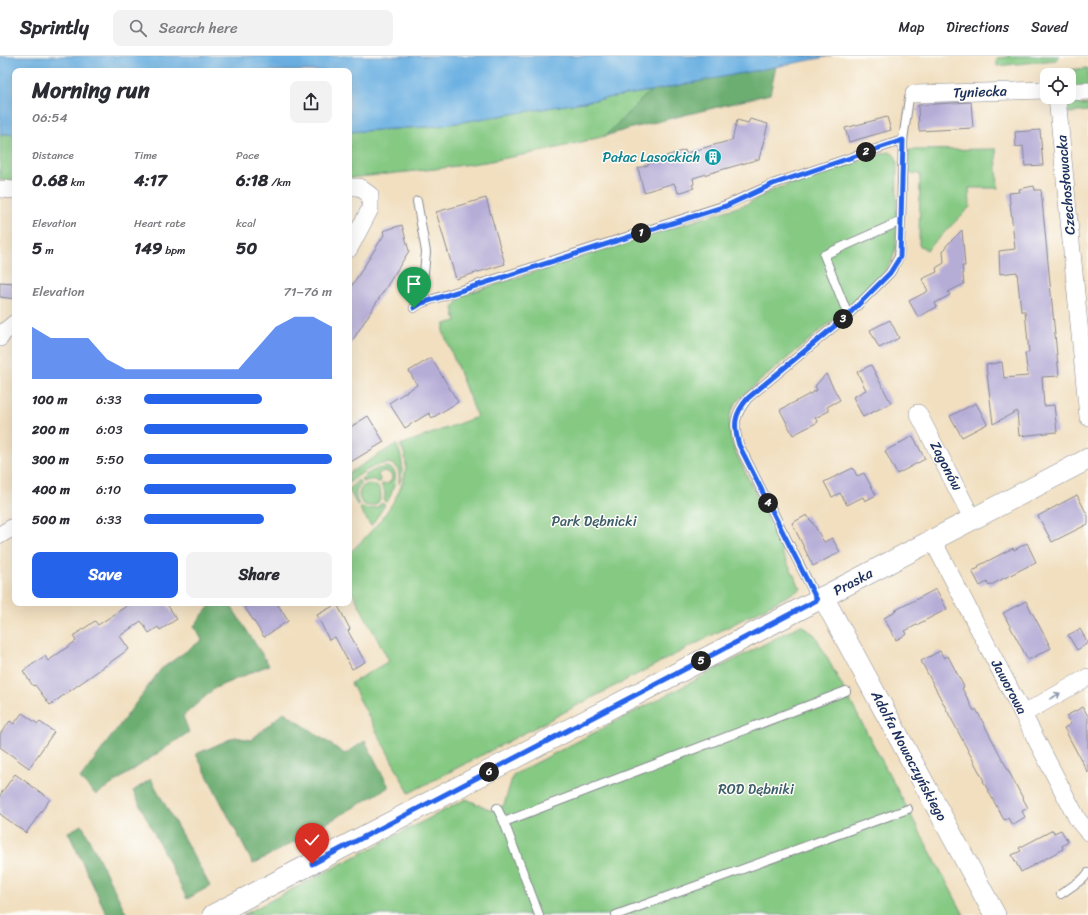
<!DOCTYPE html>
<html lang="en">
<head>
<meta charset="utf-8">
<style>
	:root { --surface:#fff; --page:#f2f2f3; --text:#2b2b33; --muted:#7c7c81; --line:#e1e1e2; --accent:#2563eb }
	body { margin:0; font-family:Sriracha,sans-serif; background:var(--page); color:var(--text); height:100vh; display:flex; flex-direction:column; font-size:15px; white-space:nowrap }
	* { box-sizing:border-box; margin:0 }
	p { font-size:13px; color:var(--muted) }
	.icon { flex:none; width:22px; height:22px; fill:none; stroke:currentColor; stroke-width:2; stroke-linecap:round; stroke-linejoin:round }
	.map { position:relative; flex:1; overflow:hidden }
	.details { position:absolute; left:12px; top:12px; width:340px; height:538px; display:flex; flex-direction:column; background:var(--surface); border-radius:8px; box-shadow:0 4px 16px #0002 }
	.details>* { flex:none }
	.fabs { position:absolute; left:1040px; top:12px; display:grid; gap:8px }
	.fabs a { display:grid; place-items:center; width:36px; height:36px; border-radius:8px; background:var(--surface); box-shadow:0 4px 16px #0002; font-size:20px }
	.pin { position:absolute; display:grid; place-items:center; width:34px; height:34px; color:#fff; margin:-41px -17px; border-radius:50% 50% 50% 0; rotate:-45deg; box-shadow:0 0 4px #0007 }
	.pin .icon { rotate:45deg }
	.km { position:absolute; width:20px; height:20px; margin:-10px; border-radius:50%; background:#222; color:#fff; font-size:11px; line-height:20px; text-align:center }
	.round { display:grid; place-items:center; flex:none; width:42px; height:42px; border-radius:8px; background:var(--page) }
	.headline { display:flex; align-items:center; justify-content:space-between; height:68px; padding:0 20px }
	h1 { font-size:22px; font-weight:700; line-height:30px }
	.figures { display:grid; grid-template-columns:repeat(3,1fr); gap:6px; height:68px; padding:4px 20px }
	.figures div { display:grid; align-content:center }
	.figures b { font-size:17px; font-weight:700 }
	.figures small { font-size:11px; font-weight:400 }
	.figures p { font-size:11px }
	.chart { height:112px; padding:8px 20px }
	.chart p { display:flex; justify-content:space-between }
	.chart svg { width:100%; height:72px; margin-top:4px; fill:var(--accent); opacity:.7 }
	.cta { display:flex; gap:8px; margin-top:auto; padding:8px 20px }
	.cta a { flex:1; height:46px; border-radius:8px; background:var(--accent); color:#fff; font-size:16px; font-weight:700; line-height:46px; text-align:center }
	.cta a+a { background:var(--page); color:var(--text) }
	ul { padding:0 20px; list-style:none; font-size:13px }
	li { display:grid; grid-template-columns:64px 48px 1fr; align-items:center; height:30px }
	li i { height:10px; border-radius:5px; background:var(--accent) }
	header { display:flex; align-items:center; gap:24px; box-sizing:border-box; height:56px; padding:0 20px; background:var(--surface); border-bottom:1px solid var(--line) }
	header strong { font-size:19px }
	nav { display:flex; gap:22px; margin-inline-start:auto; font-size:14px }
	.search { width:280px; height:36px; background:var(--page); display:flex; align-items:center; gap:10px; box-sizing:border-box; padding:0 14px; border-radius:8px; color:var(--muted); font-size:15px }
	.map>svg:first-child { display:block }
</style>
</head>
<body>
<header>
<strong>Sprintly</strong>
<div class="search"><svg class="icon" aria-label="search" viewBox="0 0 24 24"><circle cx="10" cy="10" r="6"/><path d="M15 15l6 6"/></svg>Search here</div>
<nav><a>Map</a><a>Directions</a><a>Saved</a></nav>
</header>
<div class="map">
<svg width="1088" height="859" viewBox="0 0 1088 859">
	<rect width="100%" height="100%" fill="#fdfcf7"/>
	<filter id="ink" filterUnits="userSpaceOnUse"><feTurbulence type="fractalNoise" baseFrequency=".025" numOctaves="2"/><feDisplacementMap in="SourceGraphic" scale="8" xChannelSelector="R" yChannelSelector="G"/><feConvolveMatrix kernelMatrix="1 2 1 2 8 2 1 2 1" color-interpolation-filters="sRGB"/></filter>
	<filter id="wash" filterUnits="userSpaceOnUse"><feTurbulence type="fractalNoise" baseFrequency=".012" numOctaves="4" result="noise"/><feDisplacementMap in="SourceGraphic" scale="16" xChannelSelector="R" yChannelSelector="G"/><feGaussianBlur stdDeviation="0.9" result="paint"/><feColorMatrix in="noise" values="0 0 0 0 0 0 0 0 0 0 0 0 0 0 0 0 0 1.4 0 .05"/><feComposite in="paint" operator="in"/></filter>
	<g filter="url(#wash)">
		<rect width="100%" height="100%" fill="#f1dfc0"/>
		<g fill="#85c983" stroke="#507c70">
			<path d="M 1008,0 L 1060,0 L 1056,4 L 997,10 L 997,2 L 1008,1 Z"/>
			<path d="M 1088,12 L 1088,30 L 1069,31 L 1069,19 L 1067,19 L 1068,14 Z"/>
			<path d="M 650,35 L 605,80 L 549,94 L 485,106 L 435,113 L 349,122 L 349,76 L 438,70 Z"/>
			<path d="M 1074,43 L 1080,49 L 1088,48 L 1088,55 L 1068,57 L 1068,55 L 1064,55 C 1065,49 1066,44 1074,43 Z"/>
			<path d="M 0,78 L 15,78 L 15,125 L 0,124 Z"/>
			<path d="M 996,93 L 998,132 L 969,132 L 970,151 L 927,194 L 919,189 L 920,118 L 908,117 L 909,94 Z"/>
			<path d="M 889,96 C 895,98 896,101 897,106 L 896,191 L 892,205 L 885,215 L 832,265 L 742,340 C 726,357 726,374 735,395 L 783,494 L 781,495 L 801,533 L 409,737 L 351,627 L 389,605 L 349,530 L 349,497 C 373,476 423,422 400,389 L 477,361 L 443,275 L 445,268 L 456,265 L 453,252 L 463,239 L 747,148 L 775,133 L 884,97 Z"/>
			<path d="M 396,388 C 403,400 404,415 399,428 C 399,423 400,416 397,412 C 388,398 357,419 349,427 L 349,417 Z"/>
			<path d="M 387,411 C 391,412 394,414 395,417 C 397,425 391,440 387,446 L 384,445 L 385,436 L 381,429 L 382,428 C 389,429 394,424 391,418 L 385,415 L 381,416 L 378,419 L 380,423 L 379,427 C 375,422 368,424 363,426 L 361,423 C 368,416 377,412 387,411 Z"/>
			<path d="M 358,424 L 361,428 C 354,434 355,442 359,449 L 358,450 L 349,435 L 349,433 Z"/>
			<circle cx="370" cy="439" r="11"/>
			<path d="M 382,447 L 385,449 L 371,470 L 360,453 L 362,451 C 369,454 377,453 382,447 Z"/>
			<path d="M 801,569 L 815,579 L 964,859 L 243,859 L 466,743 L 493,755 L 504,749 L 513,719 Z"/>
		</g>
		<g fill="#6cad71" stroke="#446e68">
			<path d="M 776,10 L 770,38 L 628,73 L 605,80 L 650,35 Z"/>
			<path d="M 212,547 L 229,547 L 269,609 L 215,632 L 183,660 L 189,676 L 96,739 L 80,723 L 161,613 L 202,584 L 194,570 Z"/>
			<path d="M 284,656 L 345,698 L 365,685 L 389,731 L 301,782 L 253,808 L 196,698 L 235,681 L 251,684 Z"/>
			<path d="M 151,723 L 210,830 L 187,843 L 133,735 Z"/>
			<path d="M 82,769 L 127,859 L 107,859 L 68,776 Z"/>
		</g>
		<path fill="#6cb1e2" stroke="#4470a0" d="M 0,0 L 831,0 L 650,35 L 438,70 L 349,76 L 349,15 L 15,15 L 15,78 L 0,78 Z"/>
		<g id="blocks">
			<g fill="#b6add7">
				<path d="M 971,46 L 973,72 L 919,75 L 918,49 Z"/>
				<path d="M 887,61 L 891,74 L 849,86 L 845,72 Z"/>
				<path d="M 750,63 L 768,68 L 759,103 L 693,122 L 694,128 L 692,129 L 694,132 L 678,137 L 676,130 L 675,130 L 674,127 L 644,136 L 638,112 L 648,109 L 648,108 L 667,102 L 666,100 L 685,94 L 686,97 L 732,84 L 737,64 L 748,67 Z"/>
				<path d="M 1040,74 L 1043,109 L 1025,110 L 1023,90 L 1016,91 L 1015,76 Z"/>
				<path d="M 1034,130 L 1035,134 L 1041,134 L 1059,320 L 1042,321 L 1044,350 L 1054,349 L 1057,376 L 1019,380 L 1017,355 L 993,368 L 986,309 L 1002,306 L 1004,322 L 1028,320 L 1025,297 L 1029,297 L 1025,255 L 1021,255 L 1017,216 L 1000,218 L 999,195 L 1015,193 L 1009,137 L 1020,136 L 1019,133 Z"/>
				<path d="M 486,142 L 505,208 L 456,223 L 436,156 Z"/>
				<path d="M 402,169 L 409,195 L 349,290 L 349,234 L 384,179 L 383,175 Z"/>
				<path d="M 962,174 L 965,210 L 962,210 L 964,228 L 948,236 L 950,239 L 935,247 L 937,251 L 918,261 L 909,245 L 928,235 L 922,223 L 937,216 L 936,212 L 944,207 L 943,195 L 946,192 L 946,190 Z"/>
				<path d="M 0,226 L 15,227 L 15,243 L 0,241 Z"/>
				<path d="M 890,264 L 899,282 L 879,292 L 870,274 Z"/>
				<path d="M 431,302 L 458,346 L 432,362 L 429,357 L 405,372 L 389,347 L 417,329 L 409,315 Z"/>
				<path d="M 871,309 L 891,347 L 863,361 L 853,341 L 866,334 L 857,316 Z"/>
				<path d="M 826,318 L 840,344 L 827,351 L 829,355 L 815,362 L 818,366 L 793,379 L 780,354 L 817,334 L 815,330 Z"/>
				<path d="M 976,347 L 987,368 L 962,381 L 950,360 Z"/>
				<path d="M 368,360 L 384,386 L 349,407 L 349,372 Z"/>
				<path d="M 913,380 L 925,403 L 897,418 L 885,395 Z"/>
				<path d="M 853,412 L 857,420 L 864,417 L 876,439 L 865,445 L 863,441 L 847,449 L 840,437 L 832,441 L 824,426 Z"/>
				<path d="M 1077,439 L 1088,460 L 1088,468 L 1052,486 L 1038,460 Z"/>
				<path d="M 807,459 L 810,464 L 811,464 L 824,486 L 832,482 L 840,496 L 813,510 L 792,467 Z"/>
				<path d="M 1027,487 L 1036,506 L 989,530 L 987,526 L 980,530 L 972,515 L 979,512 L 978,510 L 1013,492 L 1014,494 Z"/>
				<path d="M 936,533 L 947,553 L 905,575 L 907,578 L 896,584 L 884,562 L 894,556 L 894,555 Z"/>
				<path d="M 1026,545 L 1051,592 L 1028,604 L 1003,557 Z"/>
				<path d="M 131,547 L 166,547 L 177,563 L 160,574 L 158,571 L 149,577 L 141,565 L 120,580 L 129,593 L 50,649 L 35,629 L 33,630 L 23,615 L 45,600 L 48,605 L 76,585 L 73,580 L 95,565 L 98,569 Z"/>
				<path d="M 242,547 L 277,547 L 288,565 L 264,581 Z"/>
				<path d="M 337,548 L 350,573 L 348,575 L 365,606 L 352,613 L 335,581 L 329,584 L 317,559 Z"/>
				<path d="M 1080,573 L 1088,587 L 1077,594 L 1068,579 Z"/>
				<path d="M 940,595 L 944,602 L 948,600 L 964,631 L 962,632 L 974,655 L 976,653 L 1028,752 L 1022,755 L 1025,761 L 1012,769 L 1008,762 L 1004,764 L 983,725 L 984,725 L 921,605 Z"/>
				<path d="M 1083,651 L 1088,660 L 1088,717 L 1064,672 L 1071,668 L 1066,660 Z"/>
				<path d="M 22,657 L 38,668 L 40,666 L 54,676 L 29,712 L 0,691 L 0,678 L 10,665 L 14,668 Z"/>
				<path d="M 15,718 L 50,743 L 26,777 L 0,758 L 0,739 Z"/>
				<path d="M 1053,774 L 1054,777 L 1061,774 L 1068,786 L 1062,790 L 1063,793 L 1021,816 L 1012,799 L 1021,795 L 1019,792 Z"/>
			</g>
		</g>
	</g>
	<g filter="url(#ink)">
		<use href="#blocks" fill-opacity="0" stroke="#86878f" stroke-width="1"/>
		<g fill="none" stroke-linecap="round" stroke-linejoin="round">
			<g stroke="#86878f" stroke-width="10">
				<g id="service">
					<path d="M 417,145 L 426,196 L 421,247"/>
					<path d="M 414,252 L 421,247 L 726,149 L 773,128 L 903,84"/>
					<path d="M 848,259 L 824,199 L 901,165"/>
					<path d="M 817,543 L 739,389 C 733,369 734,359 748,342 L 848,259 L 890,217 L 899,201 L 901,165 L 903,84 L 909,42 L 914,38"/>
					<path d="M 497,752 L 504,766 L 539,859"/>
					<path d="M 504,766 L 846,635"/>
					<path d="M 1061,838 L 1084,822 L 1088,817"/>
					<path d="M 616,859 L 908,753"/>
				</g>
			</g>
			<g stroke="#86878f" stroke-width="18">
				<g id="minor">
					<path d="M 1069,36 L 1088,35"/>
					<path d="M 914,38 L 1047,34"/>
					<path d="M 1057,41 L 1088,361"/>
					<path d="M 349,131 L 359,131 L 370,139 L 370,153 L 349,193"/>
					<path d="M 0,133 L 15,134"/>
					<path d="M 0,282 L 3,277 L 15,267"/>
					<path d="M 918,357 L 973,464"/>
					<path d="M 0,479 L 15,470"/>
					<path d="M 933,485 L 1078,764 L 1088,776"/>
					<path d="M 1023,658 L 1088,621"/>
				</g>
			</g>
			<g stroke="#86878f" stroke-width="22">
				<g id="tertiary">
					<path d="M 823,541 L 995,859"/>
					<path d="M 213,859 L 1088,403"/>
				</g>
			</g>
			<use href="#service" stroke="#fff" stroke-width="8"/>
			<use href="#minor" stroke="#fff" stroke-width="17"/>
			<use href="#tertiary" stroke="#fff" stroke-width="21"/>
		</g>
		<defs><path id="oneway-shaft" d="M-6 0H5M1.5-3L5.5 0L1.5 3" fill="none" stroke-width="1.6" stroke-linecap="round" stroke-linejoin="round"/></defs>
		<use stroke="#8d97ae" href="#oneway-shaft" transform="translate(1055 640) rotate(-29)"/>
	</g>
	<g fill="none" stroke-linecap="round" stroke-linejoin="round" filter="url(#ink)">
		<g stroke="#fff" stroke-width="8">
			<path id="route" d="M 312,808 L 817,544 L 739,389 C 733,369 734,358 748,342 L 848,259 L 890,217 L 900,201 L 901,165 L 903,84 L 773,128 L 726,150 L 422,247 L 414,252"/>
		</g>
		<use href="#route" stroke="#2563eb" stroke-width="5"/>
	</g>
	<defs>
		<g id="building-disc" transform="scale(0.9)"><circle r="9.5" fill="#0f9aa8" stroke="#fdfcf7"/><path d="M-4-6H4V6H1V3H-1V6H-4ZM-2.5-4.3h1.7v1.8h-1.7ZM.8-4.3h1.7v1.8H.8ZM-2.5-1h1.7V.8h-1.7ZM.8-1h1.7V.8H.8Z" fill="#fff"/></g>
	</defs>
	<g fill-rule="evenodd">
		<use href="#building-disc" x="713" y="101"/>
	</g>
	<g text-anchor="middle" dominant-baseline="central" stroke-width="3" stroke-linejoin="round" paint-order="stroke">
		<g font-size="14" fill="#1b2f5e" stroke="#fdfcf7">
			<text transform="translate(980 36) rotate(-2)">Tyniecka</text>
			<text transform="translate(1066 129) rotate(-95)">Czechosłowacka</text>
			<text transform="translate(946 410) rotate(63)">Zagonów</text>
			<text transform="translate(853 526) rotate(-28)">Praska</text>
			<text transform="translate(1009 631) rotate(62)">Jaworowa</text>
			<text transform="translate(909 700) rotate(62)">Adolfa Nowaczyńskiego</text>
		</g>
		<g font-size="14" fill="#0d838f" stroke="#fdfcf7" text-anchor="end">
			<text x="700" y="101">Pałac Lasockich</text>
		</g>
		<g font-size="14" fill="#3b5d69" stroke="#fdfcf7">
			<text x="594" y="465">Park Dębnicki</text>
			<text x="756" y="733">ROD Dębniki</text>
		</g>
	</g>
</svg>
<div class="fabs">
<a><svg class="icon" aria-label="locate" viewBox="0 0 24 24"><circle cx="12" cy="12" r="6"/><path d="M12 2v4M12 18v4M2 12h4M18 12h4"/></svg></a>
</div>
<div class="pin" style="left:414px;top:252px;background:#1e9e55"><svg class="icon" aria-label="arrive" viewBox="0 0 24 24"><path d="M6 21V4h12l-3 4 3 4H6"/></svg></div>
<div class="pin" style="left:312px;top:808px;background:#d93025"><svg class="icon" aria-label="check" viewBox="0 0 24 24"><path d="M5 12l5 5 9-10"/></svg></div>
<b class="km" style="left:641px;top:177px">1</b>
<b class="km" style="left:866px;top:96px">2</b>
<b class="km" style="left:843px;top:263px">3</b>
<b class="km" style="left:768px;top:447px">4</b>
<b class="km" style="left:701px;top:605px">5</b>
<b class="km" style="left:489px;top:716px">6</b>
<section class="details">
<div class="headline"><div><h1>Morning run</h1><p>06:54</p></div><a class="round"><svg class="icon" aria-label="share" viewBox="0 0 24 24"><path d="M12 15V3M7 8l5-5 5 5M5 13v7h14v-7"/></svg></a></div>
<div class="figures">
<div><p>Distance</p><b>0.68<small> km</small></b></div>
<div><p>Time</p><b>4:17</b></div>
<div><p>Pace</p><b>6:18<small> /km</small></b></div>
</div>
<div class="figures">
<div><p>Elevation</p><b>5<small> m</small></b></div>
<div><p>Heart rate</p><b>149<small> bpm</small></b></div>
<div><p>kcal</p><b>50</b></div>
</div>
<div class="chart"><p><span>Elevation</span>71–76 m</p>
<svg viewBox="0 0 160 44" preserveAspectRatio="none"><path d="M0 44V12L10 19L20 19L30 19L40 32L50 38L60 38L70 38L80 38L90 38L100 38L110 38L120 25L130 12L140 6L150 6L160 12V44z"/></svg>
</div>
<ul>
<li><b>100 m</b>6:33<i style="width:63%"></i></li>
<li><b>200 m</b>6:03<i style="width:87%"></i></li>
<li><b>300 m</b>5:50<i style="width:100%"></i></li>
<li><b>400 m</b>6:10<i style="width:81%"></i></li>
<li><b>500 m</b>6:33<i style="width:64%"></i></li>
</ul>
<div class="cta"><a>Save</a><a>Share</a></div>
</section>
</div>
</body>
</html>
